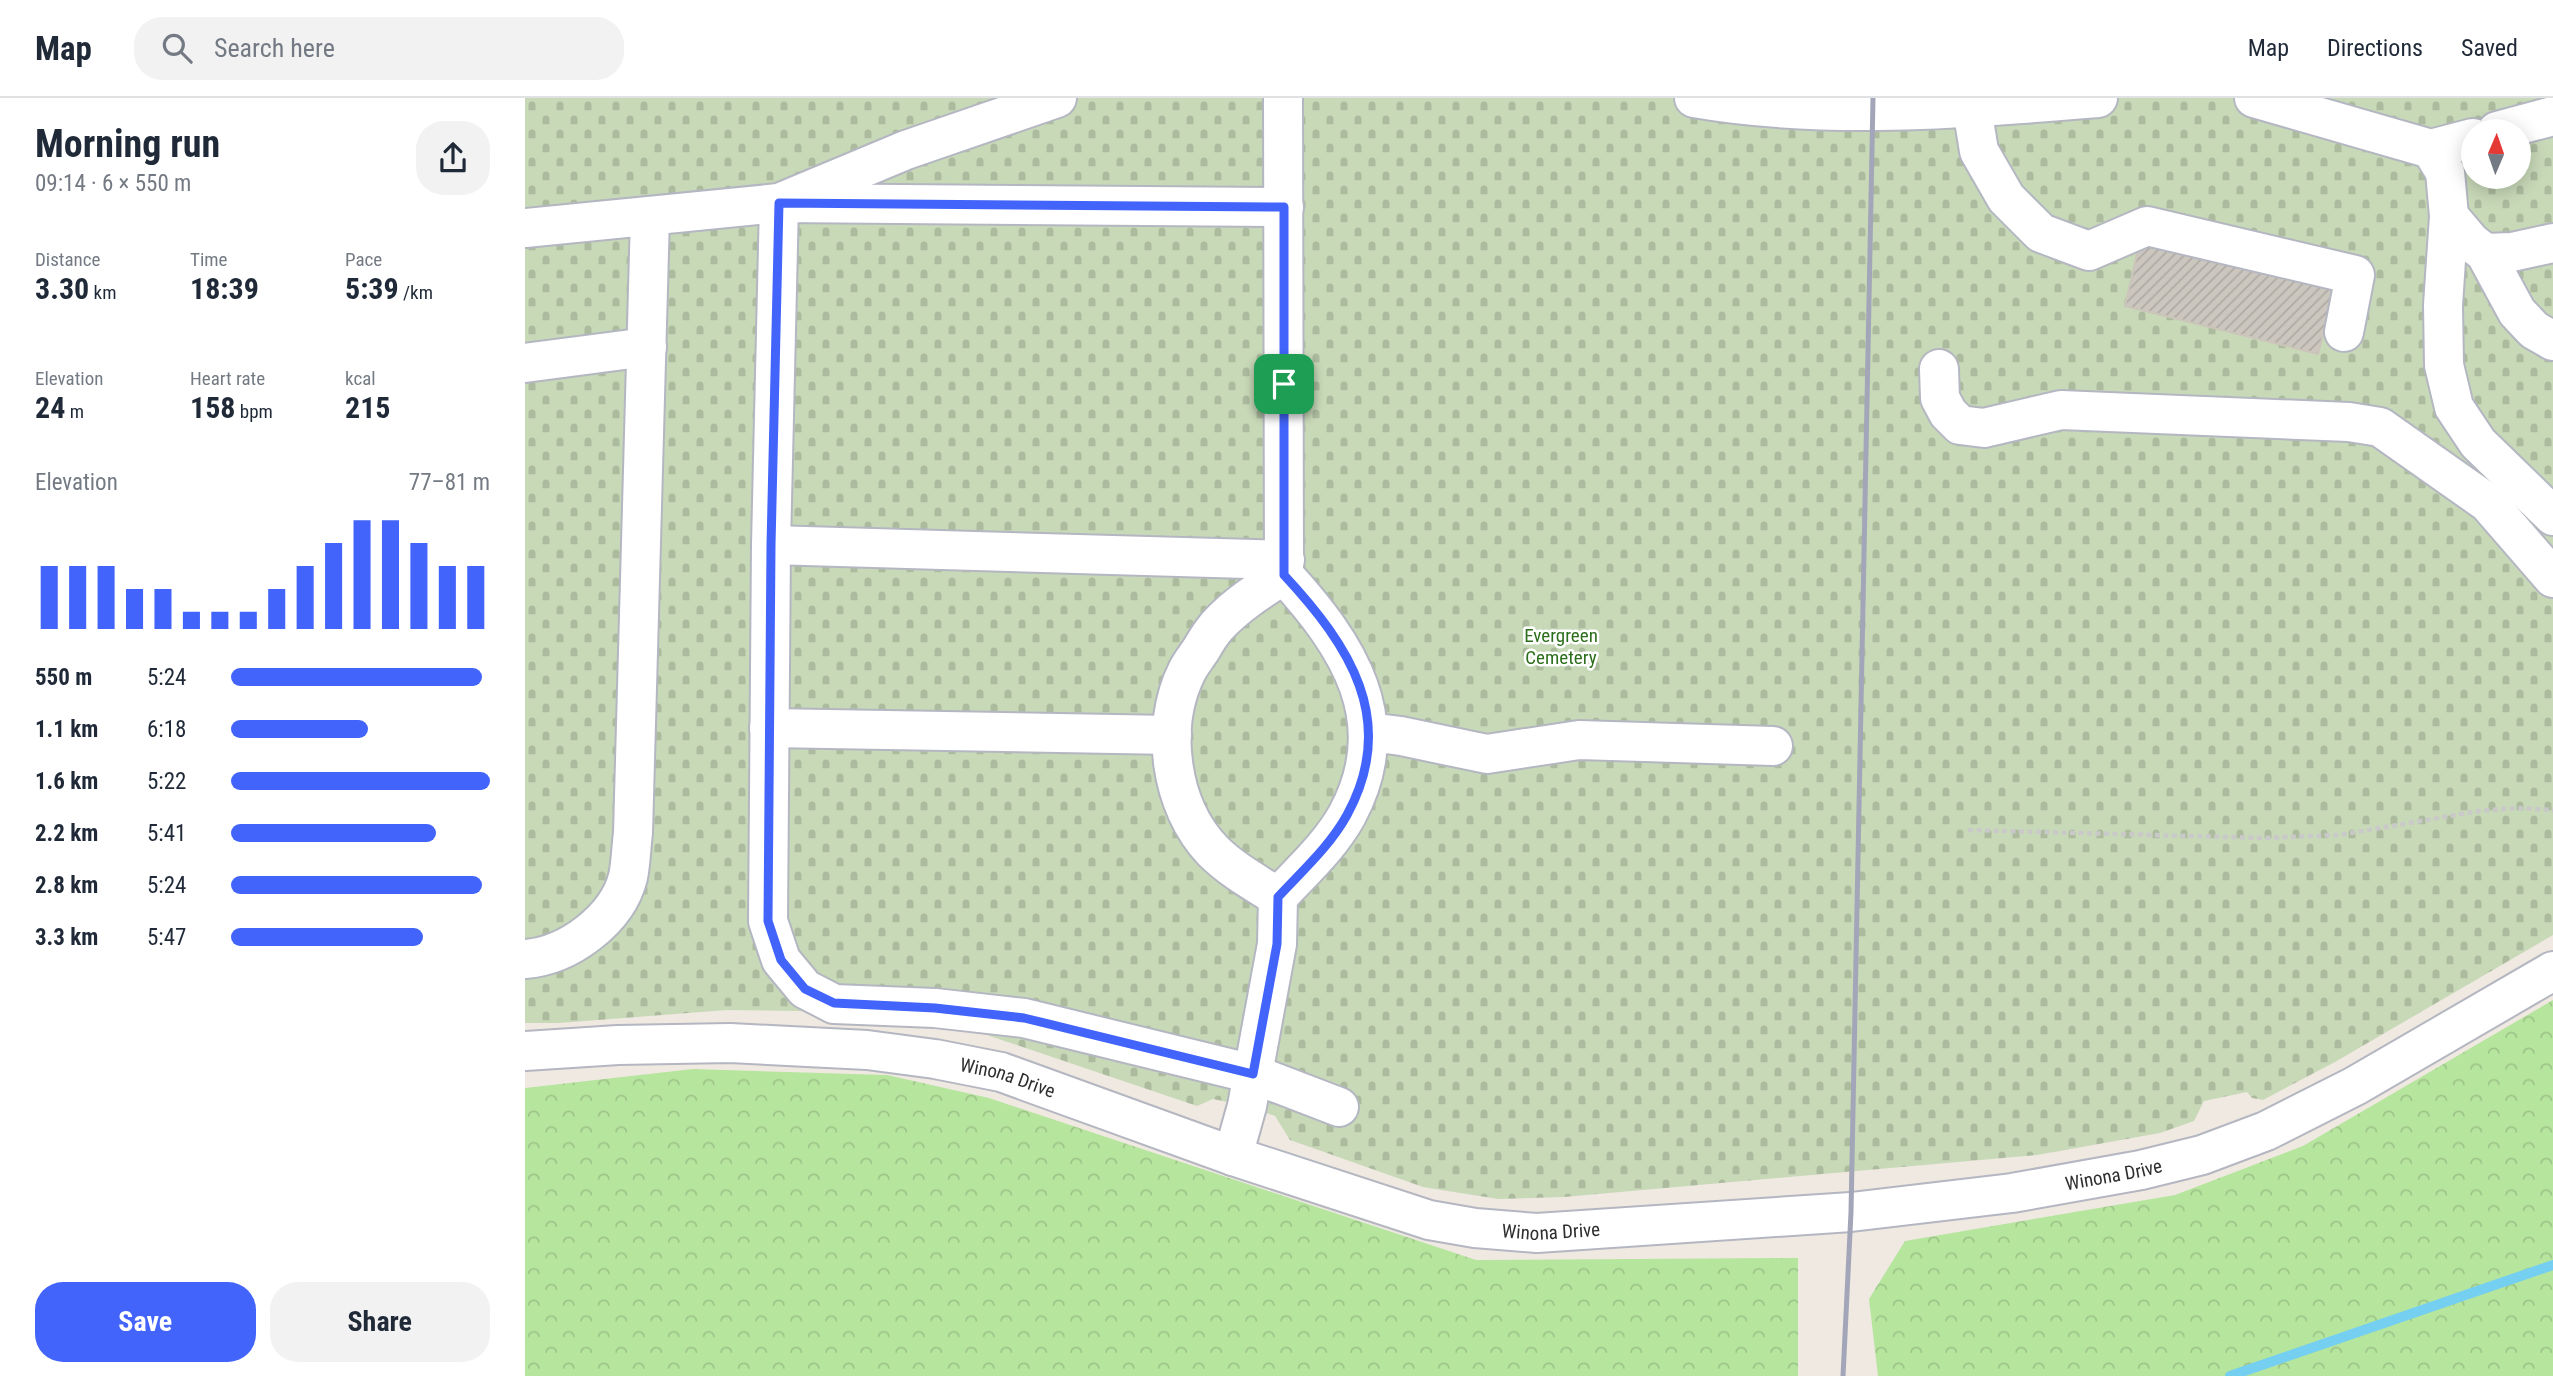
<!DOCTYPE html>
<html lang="en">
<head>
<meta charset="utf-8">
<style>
	:root { --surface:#fff; --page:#f2f2f3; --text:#1f2937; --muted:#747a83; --line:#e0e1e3; --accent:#4264fb }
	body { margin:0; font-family:"Roboto Condensed",sans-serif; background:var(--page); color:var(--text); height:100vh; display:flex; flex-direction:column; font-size:26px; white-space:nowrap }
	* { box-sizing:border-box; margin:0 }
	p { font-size:23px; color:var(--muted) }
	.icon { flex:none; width:38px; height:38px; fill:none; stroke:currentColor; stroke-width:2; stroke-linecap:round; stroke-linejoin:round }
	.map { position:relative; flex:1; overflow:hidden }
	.panel { display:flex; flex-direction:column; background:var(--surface); width:525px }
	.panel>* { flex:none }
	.needle { width:46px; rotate:2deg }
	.tools { position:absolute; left:1936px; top:21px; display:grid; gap:14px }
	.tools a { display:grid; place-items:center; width:70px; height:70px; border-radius:50%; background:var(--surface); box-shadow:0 4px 18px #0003; font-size:35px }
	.pin { position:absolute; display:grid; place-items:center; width:60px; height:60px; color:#fff; margin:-30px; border-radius:14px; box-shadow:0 4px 10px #0006 }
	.round { display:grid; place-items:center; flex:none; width:74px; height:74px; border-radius:28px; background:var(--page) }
	.head { display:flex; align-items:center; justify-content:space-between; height:119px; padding:0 35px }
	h1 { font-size:38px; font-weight:700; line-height:52px }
	.metrics { display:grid; grid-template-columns:repeat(3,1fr); gap:10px; height:119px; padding:7px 35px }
	.metrics div { display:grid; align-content:center }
	.metrics b { font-size:30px; font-weight:700 }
	.metrics small { font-size:19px; font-weight:400 }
	.metrics p { font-size:19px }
	.chart { height:196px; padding:14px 35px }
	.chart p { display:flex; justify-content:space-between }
	.chart svg { width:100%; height:126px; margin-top:7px; stroke:var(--accent); stroke-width:6 }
	.button { display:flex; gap:14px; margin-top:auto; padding:14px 35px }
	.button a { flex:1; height:80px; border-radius:28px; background:var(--accent); color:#fff; font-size:28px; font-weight:700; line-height:80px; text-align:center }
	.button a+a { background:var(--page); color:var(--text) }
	ul { padding:0 35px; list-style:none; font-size:23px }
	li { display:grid; grid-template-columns:112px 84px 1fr; align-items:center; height:52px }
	li i { height:18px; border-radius:9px; background:var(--accent) }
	header { display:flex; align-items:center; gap:42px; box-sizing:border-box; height:98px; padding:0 35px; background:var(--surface); border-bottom:2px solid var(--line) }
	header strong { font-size:33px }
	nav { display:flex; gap:38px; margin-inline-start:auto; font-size:24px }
	.search { width:490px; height:63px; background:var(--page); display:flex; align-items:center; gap:18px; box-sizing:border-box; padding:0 24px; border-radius:28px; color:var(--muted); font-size:26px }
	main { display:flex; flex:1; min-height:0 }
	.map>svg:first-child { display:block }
</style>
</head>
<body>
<header>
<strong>Map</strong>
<div class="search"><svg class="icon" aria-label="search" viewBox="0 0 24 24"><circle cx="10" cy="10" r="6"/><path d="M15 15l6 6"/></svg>Search here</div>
<nav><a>Map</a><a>Directions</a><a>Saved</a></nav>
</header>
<main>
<section class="panel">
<div class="head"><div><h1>Morning run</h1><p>09:14 · 6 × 550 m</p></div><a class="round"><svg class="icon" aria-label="share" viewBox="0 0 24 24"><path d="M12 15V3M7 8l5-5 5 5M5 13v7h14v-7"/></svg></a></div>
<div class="metrics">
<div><p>Distance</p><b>3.30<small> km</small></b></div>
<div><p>Time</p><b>18:39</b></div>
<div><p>Pace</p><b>5:39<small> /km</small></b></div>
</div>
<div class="metrics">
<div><p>Elevation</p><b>24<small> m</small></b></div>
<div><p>Heart rate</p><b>158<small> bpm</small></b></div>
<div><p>kcal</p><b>215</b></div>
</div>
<div class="chart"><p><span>Elevation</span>77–81 m</p>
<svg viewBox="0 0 160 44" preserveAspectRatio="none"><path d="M5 44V22M15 44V22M25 44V22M35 44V30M45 44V30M55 44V38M65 44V38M75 44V38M85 44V30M95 44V22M105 44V14M115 44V6M125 44V6M135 44V14M145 44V22M155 44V22"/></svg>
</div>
<ul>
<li><b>550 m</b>5:24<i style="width:97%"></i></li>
<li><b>1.1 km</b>6:18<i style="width:53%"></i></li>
<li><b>1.6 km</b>5:22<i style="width:100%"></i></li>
<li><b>2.2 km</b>5:41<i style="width:79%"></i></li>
<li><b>2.8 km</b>5:24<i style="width:97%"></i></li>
<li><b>3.3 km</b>5:47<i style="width:74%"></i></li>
</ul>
<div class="button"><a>Save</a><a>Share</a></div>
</section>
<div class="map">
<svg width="2028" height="1278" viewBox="0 0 2028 1278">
	<defs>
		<pattern id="forest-crowns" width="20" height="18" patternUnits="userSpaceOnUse" patternTransform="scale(1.75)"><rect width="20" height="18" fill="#b6e59e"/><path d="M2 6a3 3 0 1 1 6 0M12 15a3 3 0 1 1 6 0" fill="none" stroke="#9dc588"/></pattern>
		<pattern id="cemetery-stones" width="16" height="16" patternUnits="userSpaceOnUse" patternTransform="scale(1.75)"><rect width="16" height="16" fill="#c8d9b8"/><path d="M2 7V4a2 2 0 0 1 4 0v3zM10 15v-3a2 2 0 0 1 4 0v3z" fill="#acbb9e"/></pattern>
		<pattern id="building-hatch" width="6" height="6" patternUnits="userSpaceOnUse" patternTransform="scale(1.75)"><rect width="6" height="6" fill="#cbc7bf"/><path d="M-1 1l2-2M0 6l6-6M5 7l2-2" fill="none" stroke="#afaba4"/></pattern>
	</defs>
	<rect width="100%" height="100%" fill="#efe9e1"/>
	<g fill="url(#forest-crowns)">
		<path d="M 2028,902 L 2028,1278 L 1353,1278 L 1344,1201 L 1380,1143 L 1650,1097 L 1778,1048 Z"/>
		<path d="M 168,971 L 362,977 L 464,1000 L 951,1162 L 1273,1160 L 1273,1278 L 0,1278 L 0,990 Z"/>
	</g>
	<path fill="url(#cemetery-stones)" fill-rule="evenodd" d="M 0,0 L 2028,0 L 2028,837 L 1810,964 L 1738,1002 L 1727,1000 L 1722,994 L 1679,1003 L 1669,1023 L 1635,1035 L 1512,1057 L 1039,1099 L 973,1101 L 898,1089 L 765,1042 L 750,1018 L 722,1008 L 688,1001 L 672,1008 L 450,933 L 355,918 L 274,913 L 202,912 L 34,925 L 0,925 ZM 1948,33 L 1993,33 L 1993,79 L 1948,79 Z"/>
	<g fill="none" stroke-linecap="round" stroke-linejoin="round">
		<path stroke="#75cff0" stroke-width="10" d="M 1705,1278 L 2028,1167"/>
	</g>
	<path fill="url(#building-hatch)" stroke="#cbc5ba" stroke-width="2" d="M 1615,143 L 1810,192 L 1793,256 L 1600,208 Z"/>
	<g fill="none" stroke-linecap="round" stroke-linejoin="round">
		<g stroke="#b4b7c1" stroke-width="42">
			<g id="minor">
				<path d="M 1169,0 C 1302,23 1440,11 1573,0"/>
				<path d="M 1729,0 L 1906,51 L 1948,40"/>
				<path d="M 1447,10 L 1454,53 L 1481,100 L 1516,135 L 1564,153 L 1622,128 L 1830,177 L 1819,234"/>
				<path d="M 1972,33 L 2028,18"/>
				<path d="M 1906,51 L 1920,74 L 1924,118 L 1918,207 L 1919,267 L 1929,309 L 1953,345 L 2028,418"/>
				<path d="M 759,109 L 254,105 L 246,447 L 243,823 L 256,862 L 280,891 L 309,906 L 410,910 L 499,920 L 728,976 L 814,1009"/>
				<path d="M 1924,118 L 1946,144 L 1960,155 L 1992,214 L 2009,232 L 2028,243"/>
				<path d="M 0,130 L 254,105 L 381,52 L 532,0"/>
				<path d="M 1960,155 L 1987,154 L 2028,145"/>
				<path d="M 0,265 L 122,249"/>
				<path d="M 1414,271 L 1415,300 L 1423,315 L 1435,327 L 1459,330 L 1536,312 L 1824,324 L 1855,329 L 1963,405 L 2028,480"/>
				<path d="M 246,447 L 760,462"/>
				<path d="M 244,630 L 647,637"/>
				<path d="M 844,634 L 876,638 L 962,656 L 1054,642 L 1248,648"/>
				<path d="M 753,799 C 731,785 707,772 688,753 C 645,708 634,629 662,573 C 666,565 672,558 677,550 C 681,543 686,535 692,528 C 711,507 735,492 759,477"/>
				<path d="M 0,861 C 43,858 92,822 103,779 C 106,765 106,750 108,735 L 125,118"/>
				<path id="s1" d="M 0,953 L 93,947 L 205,945 L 342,952 L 410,961 L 476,974 L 708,1058 L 904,1122 L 950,1130 L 1012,1135 L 1326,1114 L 1487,1095 L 1616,1072 L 1677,1057 L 1741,1033 L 1830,988 L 2028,873"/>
				<path d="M 708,1058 L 722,1008 L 752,846 L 753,799 C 777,773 805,748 822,717 C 873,623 823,547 759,477 L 758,0"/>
			</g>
		</g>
		<path stroke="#c9c9c9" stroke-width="4.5" stroke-dasharray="5 3.5" stroke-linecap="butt" d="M 1443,732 L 1739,740 L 1814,737 L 1954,713 L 1990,710 L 2028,712"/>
		<use href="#minor" stroke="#fff" stroke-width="38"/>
		<path stroke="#a3a6b8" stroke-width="5" d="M 1318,1278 L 1326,1114 L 1348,0"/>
	</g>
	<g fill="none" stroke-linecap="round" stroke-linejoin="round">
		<g stroke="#fff" stroke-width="14">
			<path id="route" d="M 254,105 L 759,109 L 759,477 C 824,547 874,622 822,717 C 805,748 777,773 753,799 L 752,846 L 728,976 L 499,920 L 410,910 L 309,905 L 280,891 L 256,862 L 243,823 L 246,447 Z"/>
		</g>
		<use href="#route" stroke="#4264fb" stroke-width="9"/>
	</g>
	<g text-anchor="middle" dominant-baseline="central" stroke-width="5" stroke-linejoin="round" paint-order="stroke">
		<g font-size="19" fill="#2c6e1b" stroke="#fff">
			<text x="1036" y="537">Evergreen<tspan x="1036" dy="22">Cemetery</tspan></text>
		</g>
		<g font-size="19" fill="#2e2e2e" stroke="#fff">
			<text stroke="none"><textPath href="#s1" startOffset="486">Winona Drive</textPath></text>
			<text stroke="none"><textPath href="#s1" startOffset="1620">Winona Drive</textPath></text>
			<text stroke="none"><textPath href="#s1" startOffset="1054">Winona Drive</textPath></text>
		</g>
	</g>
</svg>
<div class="tools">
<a><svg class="needle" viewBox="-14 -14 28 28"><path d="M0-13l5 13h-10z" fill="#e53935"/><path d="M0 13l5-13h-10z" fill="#747a83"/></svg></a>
</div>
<div class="pin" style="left:759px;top:286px;background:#1e9e55"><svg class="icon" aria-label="arrive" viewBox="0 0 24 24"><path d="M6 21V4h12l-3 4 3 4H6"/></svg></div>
</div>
</main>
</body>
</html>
